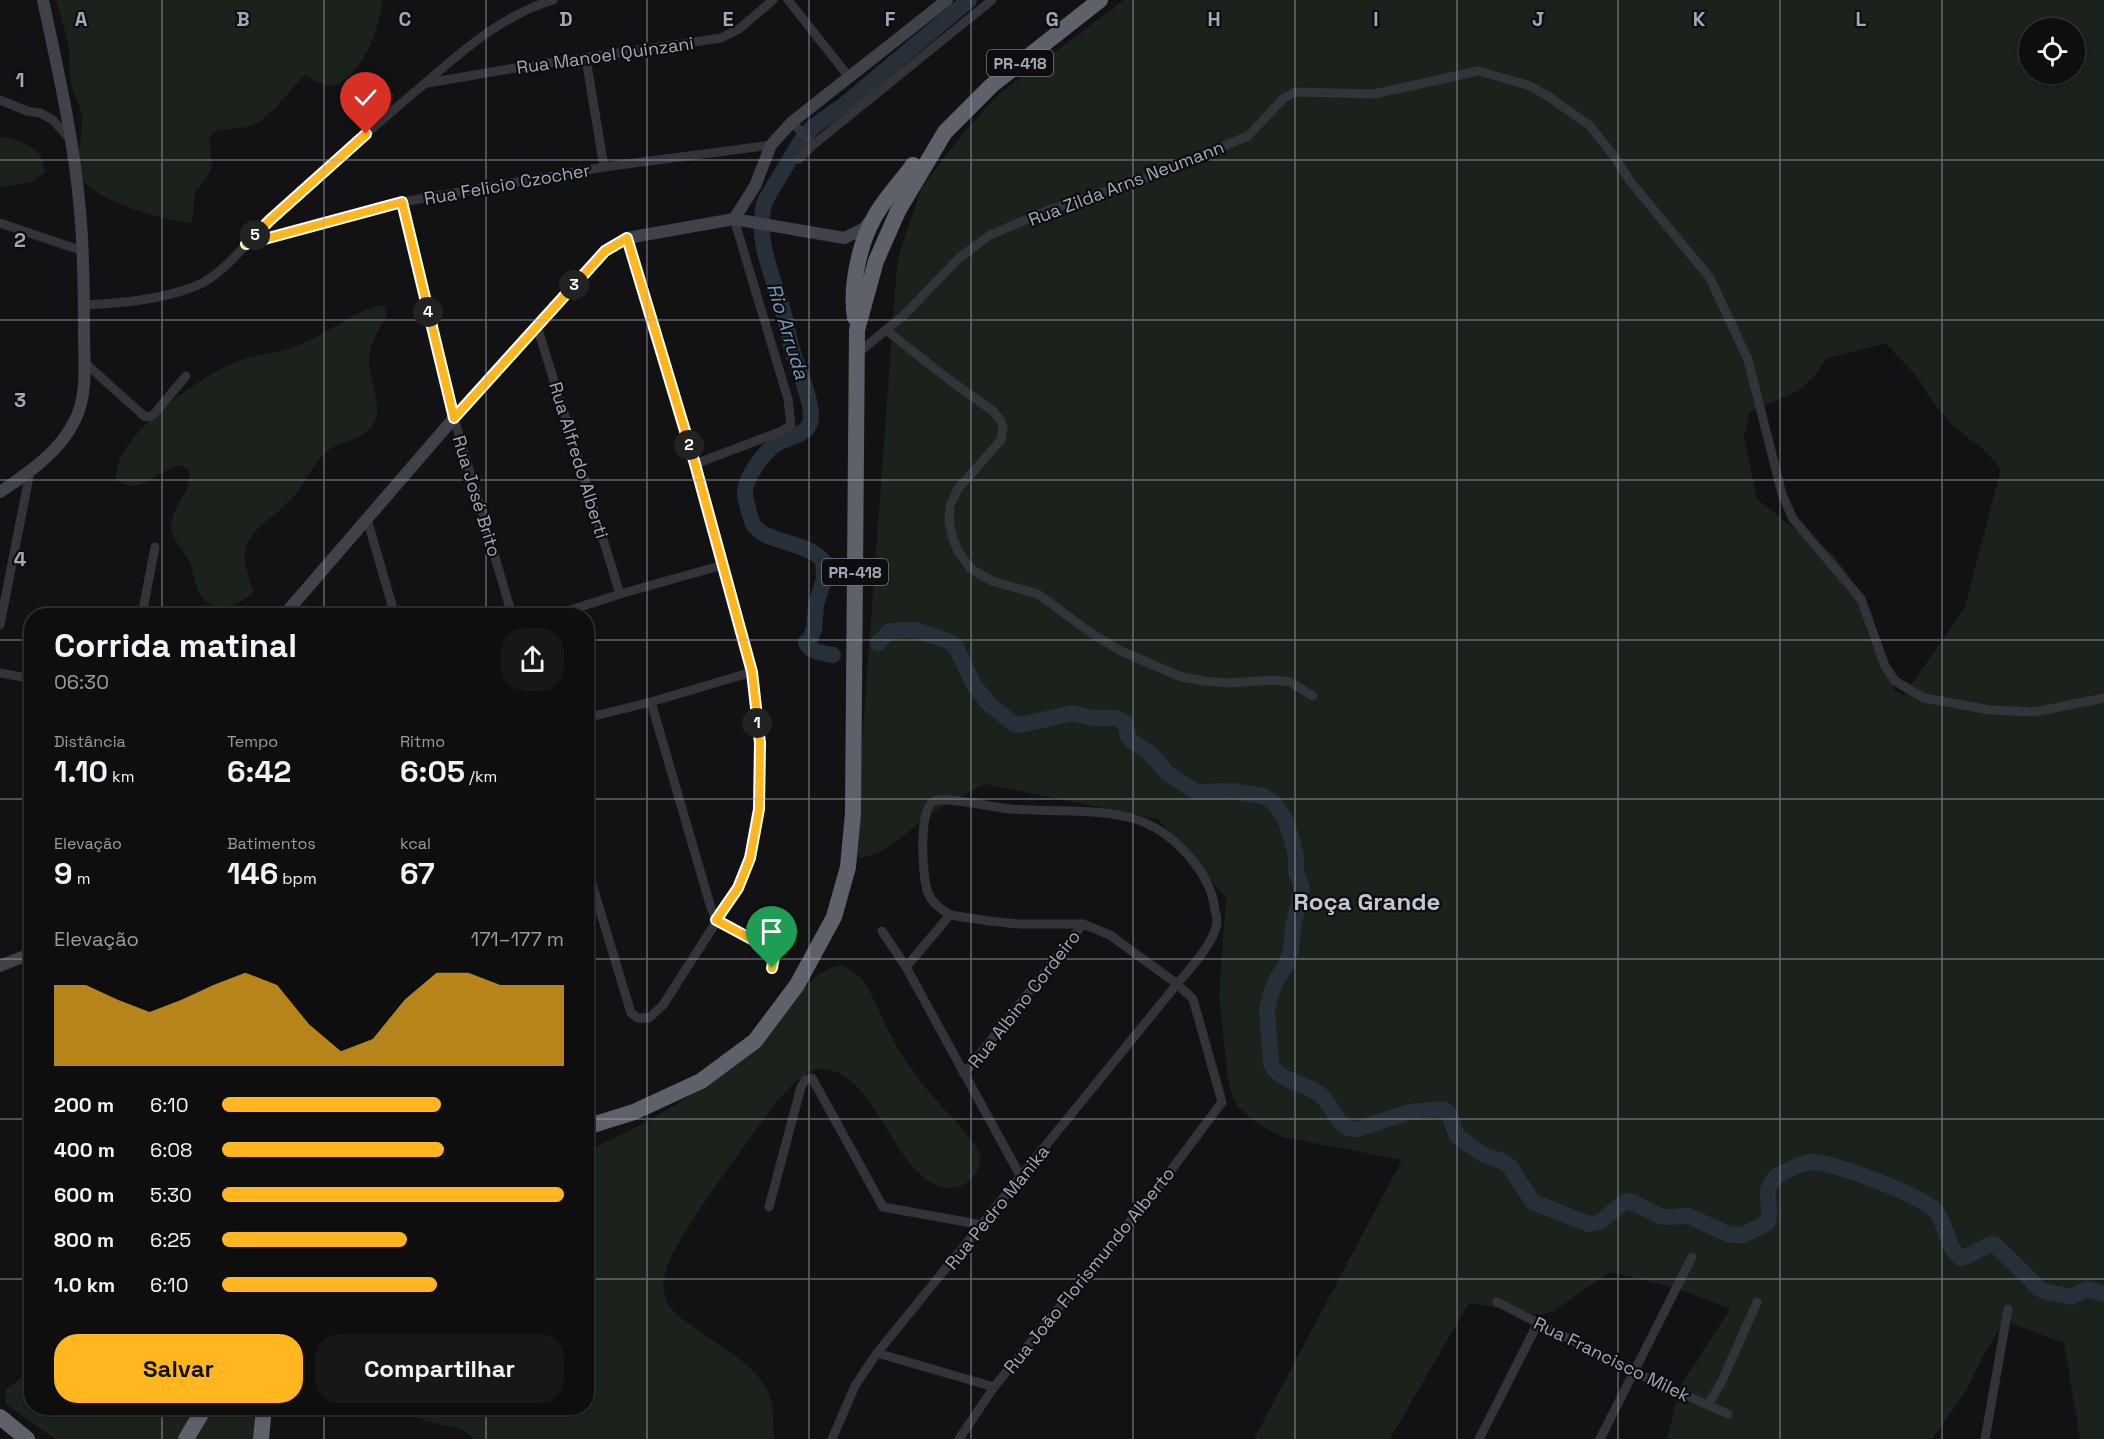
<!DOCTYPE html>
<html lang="pt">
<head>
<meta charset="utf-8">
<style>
	:root { --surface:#0e0e0f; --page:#171718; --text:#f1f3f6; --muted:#9b9c9e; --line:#2e2e2f; --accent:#ffb61f }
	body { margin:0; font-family:"Space Grotesk",sans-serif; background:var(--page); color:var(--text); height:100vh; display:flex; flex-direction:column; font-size:22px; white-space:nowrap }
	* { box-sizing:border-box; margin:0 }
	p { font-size:20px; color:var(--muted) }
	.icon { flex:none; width:33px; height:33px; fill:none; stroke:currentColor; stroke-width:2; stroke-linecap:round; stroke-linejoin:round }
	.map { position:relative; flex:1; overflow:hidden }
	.details { position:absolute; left:24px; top:608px; width:570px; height:807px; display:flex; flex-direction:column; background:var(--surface); border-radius:24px; box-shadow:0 2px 4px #0004,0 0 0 2px var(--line) }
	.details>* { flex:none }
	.controls { position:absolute; left:2019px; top:18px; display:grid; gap:12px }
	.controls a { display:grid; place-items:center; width:66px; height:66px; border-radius:50%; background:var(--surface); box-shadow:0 2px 4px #0004,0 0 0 2px var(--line); font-size:30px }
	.pin { position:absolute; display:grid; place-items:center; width:51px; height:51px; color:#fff; margin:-62px -26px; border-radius:50% 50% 50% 0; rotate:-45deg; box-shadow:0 0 6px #0007 }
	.pin .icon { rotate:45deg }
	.km { position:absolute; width:30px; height:30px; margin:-15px; border-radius:50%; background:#222; color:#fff; font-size:16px; line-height:30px; text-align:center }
	.round { display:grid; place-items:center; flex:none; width:63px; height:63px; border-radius:24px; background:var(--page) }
	.headline { display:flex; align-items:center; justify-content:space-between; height:102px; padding:0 30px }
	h1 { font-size:33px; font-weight:600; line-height:45px }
	.metrics { display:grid; grid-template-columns:repeat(3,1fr); gap:9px; height:102px; padding:6px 30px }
	.metrics div { display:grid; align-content:center }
	.metrics b { font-size:30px; font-weight:600 }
	.metrics small { font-size:16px; font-weight:400 }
	.metrics p { font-size:16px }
	.chart { height:168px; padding:12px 30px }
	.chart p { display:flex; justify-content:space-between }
	.chart svg { width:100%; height:108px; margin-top:6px; fill:var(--accent); opacity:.7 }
	.cta { display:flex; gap:12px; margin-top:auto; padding:12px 30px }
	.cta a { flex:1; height:69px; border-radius:24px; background:var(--accent); color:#111; font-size:24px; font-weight:600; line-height:69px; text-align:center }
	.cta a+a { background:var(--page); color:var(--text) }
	ul { padding:0 30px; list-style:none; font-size:20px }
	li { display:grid; grid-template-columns:96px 72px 1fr; align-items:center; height:45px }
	li i { height:15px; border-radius:8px; background:var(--accent) }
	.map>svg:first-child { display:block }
</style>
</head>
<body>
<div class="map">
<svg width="2104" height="1439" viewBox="0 0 2104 1439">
	<rect width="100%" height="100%" fill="#121214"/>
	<g fill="#1a221b" fill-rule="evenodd">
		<path d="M 56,0 L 383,0 C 378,28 370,57 348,77 C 344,80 341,84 336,85 C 325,87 314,80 305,75 C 287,92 273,117 250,126 C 238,130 225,127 213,132 L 209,140 L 212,167 L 207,178 L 195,191 L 192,223 C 167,221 85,200 79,172 C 74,152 86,133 81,112 C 78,100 71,90 70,77 C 68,66 71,55 68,45 C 66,30 60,15 56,0 Z"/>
		<path d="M 1124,0 L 2104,0 L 2104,1439 L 2080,1439 L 2064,1343 L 2004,1321 L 1983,1356 L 1966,1391 L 1932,1439 L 1667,1439 L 1676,1402 L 1684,1380 L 1730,1309 C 1690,1292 1653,1281 1610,1272 L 1554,1311 L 1541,1315 L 1469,1303 L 1390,1439 L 1254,1439 L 1402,1160 L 1283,1137 L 1261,1126 L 1238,1107 L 1233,1097 L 1228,1081 L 1219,996 L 1226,898 L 1158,819 L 985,784 C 967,794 948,802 931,814 C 911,828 885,856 860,858 L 856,853 L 855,839 L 896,278 L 898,260 L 904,239 L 922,187 L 964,132 L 1000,93 ZM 2030,28 L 2074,28 L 2074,74 L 2030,74 ZM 1886,343 L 1915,375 L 1933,402 L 1953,426 L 1985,451 L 2001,469 L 1965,607 L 1904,695 L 1895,691 L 1862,613 L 1853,584 L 1845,570 L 1833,555 L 1816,541 L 1798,532 L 1757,499 L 1744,436 L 1750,412 L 1798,391 L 1812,379 L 1826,359 Z"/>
		<path d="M 0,137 C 13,138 34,145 41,157 C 43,161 44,168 45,172 L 32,182 L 0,187 Z"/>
		<path d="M 379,305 L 385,307 L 387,315 C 380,328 370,343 369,358 C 367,379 385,405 373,425 C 364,440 341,440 329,450 C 312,463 304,485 290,501 C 275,517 249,528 245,552 C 243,565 250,580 254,592 C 234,608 210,618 197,588 C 194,579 193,569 189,561 C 184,550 173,541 171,528 C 170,512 184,499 188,485 C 189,480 189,475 190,471 L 181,465 C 156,470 139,500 116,478 C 114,437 201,375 236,362 C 259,353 284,353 306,342 C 331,331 352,313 379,305 Z"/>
		<path d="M 843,966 C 848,969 855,972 859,976 C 871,988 880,1015 888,1030 C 897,1049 909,1065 921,1082 C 933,1099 977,1140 980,1156 C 982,1171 967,1188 952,1188 C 896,1189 882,1078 825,1069 C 809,1067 792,1085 782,1096 C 768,1111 757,1129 745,1145 C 726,1171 708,1196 691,1223 C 681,1239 669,1256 665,1274 C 662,1286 664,1300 672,1309 C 678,1317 687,1322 694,1327 C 718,1345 751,1362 766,1388 C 775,1403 773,1422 774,1439 L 473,1439 C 463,1424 441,1426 425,1421 C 417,1418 407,1412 400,1407 L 586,1407 L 587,1151 C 635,1129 680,1106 722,1071 C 756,1042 783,1005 817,976 L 830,968 Z"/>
		<path d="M 31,1371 L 32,1407 L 196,1407 L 177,1439 L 55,1439 L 6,1404 L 6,1389 Z"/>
		<path d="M 210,1407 L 254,1407 L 254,1439 L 190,1439 Z"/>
	</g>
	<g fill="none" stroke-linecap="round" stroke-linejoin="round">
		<g stroke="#273038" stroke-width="16">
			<path d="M 878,643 L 890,631 L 916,630 L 948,641 L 956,647 L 974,685 L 988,703 L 1014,724 L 1021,725 L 1072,713 L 1093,718 L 1115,718 L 1125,723 L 1128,736 L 1132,741 L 1151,754 L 1167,773 L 1196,792 L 1233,791 L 1263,796 L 1273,802 L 1284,817 L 1292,840 L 1296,856 L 1296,872 L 1302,888 L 1293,927 L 1291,951 L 1285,967 L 1276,980 L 1271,994 L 1267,1010 L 1271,1064 C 1281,1083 1306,1082 1322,1096 C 1335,1108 1336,1130 1358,1129 L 1409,1112 L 1443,1109 L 1449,1114 L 1457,1136 L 1482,1154 L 1504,1162 L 1510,1167 L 1533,1202 L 1589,1224 L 1600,1222 L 1623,1203 L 1630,1201 L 1658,1215 L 1665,1217 L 1689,1216 L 1730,1235 L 1743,1235 L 1767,1223 C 1775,1207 1760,1195 1774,1179 C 1779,1173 1803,1163 1811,1162 C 1831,1161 1922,1196 1935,1210 C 1947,1224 1946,1247 1961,1258 C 1974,1256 1982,1245 1994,1244 L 2032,1281 C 2038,1294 2058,1293 2071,1297 L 2087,1289 L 2104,1294"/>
			<path d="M 833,655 C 824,653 808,652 806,642 L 810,639 L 814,629 L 816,605 L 824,579 L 823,561 C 806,539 757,544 751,519 C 749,511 745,500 745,492 C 745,478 765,451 776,444 C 786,438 807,435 810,423 C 815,407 799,371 794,356 C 789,341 787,324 782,308 C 772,273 754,237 765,201 L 802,139 L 814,126 L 844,105 L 969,0"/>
		</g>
		<g stroke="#333439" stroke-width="9">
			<path d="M 788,0 L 849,77"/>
			<path d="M 586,59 L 604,167"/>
			<path d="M 428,83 L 509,69 L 721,38 L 739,29 L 773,0"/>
			<path d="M 0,100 L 27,111 L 40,113 L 53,120 L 69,138"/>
			<path d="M 792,122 L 813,145 L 799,159"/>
			<path d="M 813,145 L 992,0"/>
			<path d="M 402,202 L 454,418 L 512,615"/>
			<path d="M 0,223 L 83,251"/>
			<path d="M 249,244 L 402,202 L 604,167 L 771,145"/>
			<path d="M 84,305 C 122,303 160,300 196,286 C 226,273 247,241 270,220 C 315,177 363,136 410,96 C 454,59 496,17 553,0"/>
			<path d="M 537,326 L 620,594"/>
			<path d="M 886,330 L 948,379 L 993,411 L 1001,421 L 1003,428 L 1001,440 L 957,490 L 950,506 L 949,522 L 953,539 L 958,551 L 971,569 L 992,581 L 1038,594 L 1091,633 L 1119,650 L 1181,677 L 1204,681 L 1229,683 L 1274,680 L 1290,682 L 1313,696"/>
			<path d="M 857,354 L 904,315 L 959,258 L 990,235 L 1049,210 L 1155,175 L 1248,136 L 1284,98 L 1295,92 L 1374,94 L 1478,71 L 1528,85 L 1551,98 L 1590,126 L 1613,155 L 1630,181 L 1710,278 L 1748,360 L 1782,494 L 1793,519 L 1861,599 L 1885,666 L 1895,681 L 1924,698 L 1990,710 L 2035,712 L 2104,698"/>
			<path d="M 84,362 L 144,416 L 150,417 L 154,414 L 186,376"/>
			<path d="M 695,464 L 782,431 L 791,425 L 788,399 L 734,219"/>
			<path d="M 367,519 L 392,605"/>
			<path d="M 142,615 L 155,547"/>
			<path d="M 555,615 L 620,594 L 723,565"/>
			<path d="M 0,625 L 30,472"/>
			<path d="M 0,673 L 32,679"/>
			<path d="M 651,702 L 711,908 L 716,919 L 770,949 L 774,957 L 772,968"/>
			<path d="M 586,718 L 651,702 L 752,672"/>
			<path d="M 586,864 L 631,1013 L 638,1018 L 649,1018 L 663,1005 L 738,888 L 750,858 L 759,809 L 760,743 L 752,672 L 695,464 L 627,238"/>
			<path d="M 882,931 L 906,967 L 1021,1177"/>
			<path d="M 906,967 L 950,915 C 941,909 932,903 928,893 C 922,878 918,808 934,801 C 947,796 994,808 1011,809 C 1050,812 1102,808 1138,820 C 1173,832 1211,872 1215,910 C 1216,914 1217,919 1217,923 C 1214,943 1190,969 1177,984 L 1193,999 L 1222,1102 L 1163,1181 L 994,1387 L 959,1439"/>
			<path d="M 964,1074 L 1083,924"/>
			<path d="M 769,1207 L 801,1087 L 805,1080 L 812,1078 L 883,1207 L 983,1225"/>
			<path d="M 1497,1302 L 1634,1372 L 1728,1414"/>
			<path d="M 877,1353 L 994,1387"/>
			<path d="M 1708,1405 L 1722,1381 L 1757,1302"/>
			<path d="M 832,1439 L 855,1386 L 877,1353 L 1177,984 L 1110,935 L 1083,924 L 1019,924 L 989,921 L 950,915"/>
			<path d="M 1479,1439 L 1538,1323"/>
			<path d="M 1600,1439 L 1692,1257"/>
			<path d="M 1985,1439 L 2008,1309"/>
		</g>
		<g stroke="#404249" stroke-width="12">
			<path d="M 734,219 L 755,186 L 771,145 L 792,122 L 947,0"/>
			<path d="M 0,492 C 27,474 61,451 75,420 C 88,395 84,362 84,335 C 84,294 84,252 80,211 C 74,140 58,70 43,0"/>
			<path d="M 284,615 L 454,418 L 605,251 L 627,238 L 734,219 L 844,238 L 863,229 L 871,220"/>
			<path d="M 0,966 L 32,953"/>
		</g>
		<g stroke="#5e616a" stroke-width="16">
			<path d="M 855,318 C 850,289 859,244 874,218 C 884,199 901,182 913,165"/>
			<path d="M 586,1127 L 634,1112 L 701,1081 L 755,1041 L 797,985 L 834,917 L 848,867 L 853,813 L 857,330 L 876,261 L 898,211 L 945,132 L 992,85 L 1100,0"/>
			<path d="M 0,1417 L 27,1439"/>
			<path d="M 186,1439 L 205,1407"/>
			<path d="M 261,1439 L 264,1407"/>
		</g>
	</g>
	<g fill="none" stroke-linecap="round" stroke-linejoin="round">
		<g stroke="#fff" stroke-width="12">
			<path id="route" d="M 366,134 L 270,220 L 246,244 L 402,202 L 454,418 L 605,251 L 627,238 L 695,464 L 752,672 L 760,743 L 759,809 L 750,858 L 738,888 L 716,920 L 770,949 L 774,957 L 772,968"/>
		</g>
		<use href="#route" stroke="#ffb61f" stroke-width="8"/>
	</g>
	<path fill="none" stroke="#a2a8b5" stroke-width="1.5" stroke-opacity="0.55" d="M 162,0 L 162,615M 324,0 L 324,615M 486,0 L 486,615M 647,0 L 647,1439M 809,0 L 809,1439M 971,0 L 971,1439M 1133,0 L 1133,1439M 1295,0 L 1295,1439M 1457,0 L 1457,1439M 1618,0 L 1618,1439M 1780,0 L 1780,1439M 1942,0 L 1942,1439M 0,160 L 2104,160M 0,320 L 2104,320M 0,480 L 2104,480M 0,640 L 32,640M 586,640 L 2104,640M 0,799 L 32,799M 586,799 L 2104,799M 0,959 L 32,959M 586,959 L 2104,959M 0,1119 L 32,1119M 586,1119 L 2104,1119M 0,1279 L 32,1279M 586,1279 L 2104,1279M 162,1407 L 162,1439M 324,1407 L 324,1439M 486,1407 L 486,1439"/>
	<g text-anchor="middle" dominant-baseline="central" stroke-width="4.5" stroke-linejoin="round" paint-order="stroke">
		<g fill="#0d0d0f" stroke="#757a83" stroke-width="1.5">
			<rect x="987" y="50" width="66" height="26" rx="4.5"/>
			<rect x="822" y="559" width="66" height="26" rx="4.5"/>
		</g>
		<g font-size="16" font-weight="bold" fill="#a2a8b5">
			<text x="1020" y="63">PR-418</text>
			<text x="855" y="572">PR-418</text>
		</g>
		<g font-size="18" fill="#a2a8b5" stroke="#0d0d0f">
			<text transform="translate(605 55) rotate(-8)">Rua Manoel Quinzani</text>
			<text transform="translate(1126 183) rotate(-21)">Rua Zilda Arns Neumann</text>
			<text transform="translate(507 184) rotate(-10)">Rua Felicio Czocher</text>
			<text transform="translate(579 460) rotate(73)">Rua Alfredo Alberti</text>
			<text transform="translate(477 496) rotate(73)">Rua José Brito</text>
			<text transform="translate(1024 999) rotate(-52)">Rua Albino Cordeiro</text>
			<text transform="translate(997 1207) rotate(-51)">Rua Pedro Manika</text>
			<text transform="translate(1089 1270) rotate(-51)">Rua João Florismundo Alberto</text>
			<text transform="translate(1612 1359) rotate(26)">Rua Francisco Milek</text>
		</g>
		<g font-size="20" font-style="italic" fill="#7696b4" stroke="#0d0d0f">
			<text transform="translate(788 331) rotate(73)">Rio Arruda</text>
		</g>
		<g font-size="24" font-weight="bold" fill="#c3c7d1" stroke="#0d0d0f">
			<text x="1367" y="901">Roça Grande</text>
		</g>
	</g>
	<g font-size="20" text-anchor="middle" font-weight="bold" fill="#a2a8b5" stroke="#0d0d0f" stroke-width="4.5" stroke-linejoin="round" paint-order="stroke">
		<text x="81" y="26">A</text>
		<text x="243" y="26">B</text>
		<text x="405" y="26">C</text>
		<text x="566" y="26">D</text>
		<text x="728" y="26">E</text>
		<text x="890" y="26">F</text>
		<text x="1052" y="26">G</text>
		<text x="1214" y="26">H</text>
		<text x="1376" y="26">I</text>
		<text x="1538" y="26">J</text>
		<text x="1699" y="26">K</text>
		<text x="1861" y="26">L</text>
		<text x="20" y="87">1</text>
		<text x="20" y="247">2</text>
		<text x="20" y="407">3</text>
		<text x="20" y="566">4</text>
	</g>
</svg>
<div class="controls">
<a><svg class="icon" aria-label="locate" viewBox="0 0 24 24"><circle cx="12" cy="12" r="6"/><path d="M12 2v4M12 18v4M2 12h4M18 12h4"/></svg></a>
</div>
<div class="pin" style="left:772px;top:968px;background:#1e9e55"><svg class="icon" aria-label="arrive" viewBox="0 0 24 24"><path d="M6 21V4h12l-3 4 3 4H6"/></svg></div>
<div class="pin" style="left:366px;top:134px;background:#d93025"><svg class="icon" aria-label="check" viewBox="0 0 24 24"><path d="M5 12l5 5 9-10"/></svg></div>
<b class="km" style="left:757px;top:723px">1</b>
<b class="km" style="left:689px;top:445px">2</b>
<b class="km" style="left:574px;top:285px">3</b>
<b class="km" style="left:428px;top:312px">4</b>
<b class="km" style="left:255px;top:235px">5</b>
<section class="details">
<div class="headline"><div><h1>Corrida matinal</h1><p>06:30</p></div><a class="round"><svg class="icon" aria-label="share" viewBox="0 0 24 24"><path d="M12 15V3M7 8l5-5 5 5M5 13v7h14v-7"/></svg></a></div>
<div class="metrics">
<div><p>Distância</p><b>1.10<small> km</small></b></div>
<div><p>Tempo</p><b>6:42</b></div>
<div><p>Ritmo</p><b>6:05<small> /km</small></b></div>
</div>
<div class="metrics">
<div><p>Elevação</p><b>9<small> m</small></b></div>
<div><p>Batimentos</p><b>146<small> bpm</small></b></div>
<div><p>kcal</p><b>67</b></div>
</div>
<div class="chart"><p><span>Elevação</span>171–177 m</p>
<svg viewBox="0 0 160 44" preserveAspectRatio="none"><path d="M0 44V11L10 11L20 17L30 22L40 17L50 11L60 6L70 11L80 27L90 38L100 33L110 17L120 6L130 6L140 11L150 11L160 11V44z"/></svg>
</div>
<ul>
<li><b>200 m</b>6:10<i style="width:64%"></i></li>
<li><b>400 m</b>6:08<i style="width:65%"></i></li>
<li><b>600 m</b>5:30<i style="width:100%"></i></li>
<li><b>800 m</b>6:25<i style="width:54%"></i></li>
<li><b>1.0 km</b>6:10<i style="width:63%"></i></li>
</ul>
<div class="cta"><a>Salvar</a><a>Compartilhar</a></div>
</section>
</div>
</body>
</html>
